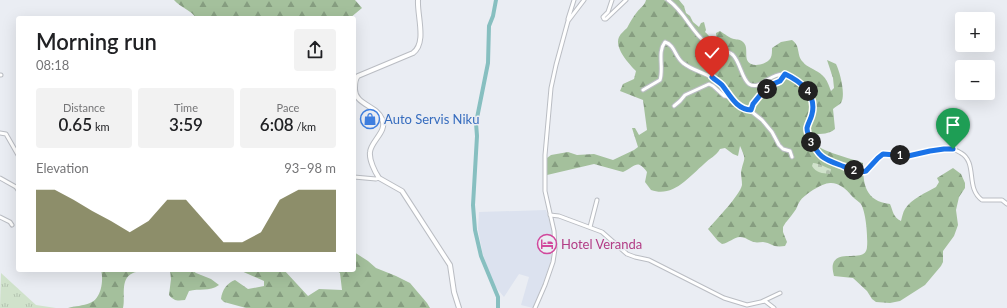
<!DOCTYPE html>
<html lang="en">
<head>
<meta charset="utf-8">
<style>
	:root { --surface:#fff; --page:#f2f2f2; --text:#202124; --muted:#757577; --accent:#5e5f2c }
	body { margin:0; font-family:Lato,sans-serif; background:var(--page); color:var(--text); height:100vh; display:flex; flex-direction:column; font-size:15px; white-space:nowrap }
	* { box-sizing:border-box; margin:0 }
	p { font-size:13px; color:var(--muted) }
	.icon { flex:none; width:22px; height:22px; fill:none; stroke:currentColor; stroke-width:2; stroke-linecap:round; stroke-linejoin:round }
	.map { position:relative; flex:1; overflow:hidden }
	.details { position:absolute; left:16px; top:16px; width:340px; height:256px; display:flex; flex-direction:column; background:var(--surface); border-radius:4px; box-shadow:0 4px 16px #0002 }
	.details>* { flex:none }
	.fabs { position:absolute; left:955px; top:12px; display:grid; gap:8px }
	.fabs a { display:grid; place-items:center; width:40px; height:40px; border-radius:4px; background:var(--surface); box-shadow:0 4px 16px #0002; font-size:20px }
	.pin { position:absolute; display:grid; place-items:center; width:34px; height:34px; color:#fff; margin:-41px -17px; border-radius:50% 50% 50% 0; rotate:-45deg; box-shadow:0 0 4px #0007 }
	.pin .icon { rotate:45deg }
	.km { position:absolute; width:20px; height:20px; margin:-10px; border-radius:50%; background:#222; color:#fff; font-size:11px; line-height:20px; text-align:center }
	.round { display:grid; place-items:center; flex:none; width:42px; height:42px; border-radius:4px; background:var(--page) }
	.head { display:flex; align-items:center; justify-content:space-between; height:68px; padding:0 20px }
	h1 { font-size:22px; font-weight:600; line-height:30px }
	.stats { display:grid; grid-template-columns:repeat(3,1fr); gap:6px; height:68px; padding:4px 20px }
	.stats div { display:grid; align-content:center; border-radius:4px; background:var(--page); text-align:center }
	.stats b { font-size:17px; font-weight:600 }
	.stats small { font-size:11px; font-weight:400 }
	.stats p { font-size:11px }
	.chart { height:112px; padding:8px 20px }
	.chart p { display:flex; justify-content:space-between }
	.chart svg { width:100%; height:72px; margin-top:4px; fill:var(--accent); opacity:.7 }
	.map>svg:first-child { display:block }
</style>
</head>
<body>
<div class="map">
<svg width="1007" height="308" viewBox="0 0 1007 308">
	<defs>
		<pattern id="grass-tufts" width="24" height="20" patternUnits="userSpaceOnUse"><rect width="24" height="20" fill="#d0e2cb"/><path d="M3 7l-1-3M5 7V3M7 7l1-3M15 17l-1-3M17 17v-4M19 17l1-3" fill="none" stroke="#b3c2af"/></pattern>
		<pattern id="forest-firs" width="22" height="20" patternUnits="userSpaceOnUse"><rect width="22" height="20" fill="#a4c09c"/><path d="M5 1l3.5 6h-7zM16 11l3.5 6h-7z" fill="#869d80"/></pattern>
		<pattern id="cemetery-stones" width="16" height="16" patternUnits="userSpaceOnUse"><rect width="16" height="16" fill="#d0e2cb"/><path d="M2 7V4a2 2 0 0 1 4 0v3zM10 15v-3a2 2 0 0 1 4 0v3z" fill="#b3c2af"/></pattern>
	</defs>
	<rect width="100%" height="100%" fill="#eaedf3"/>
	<path fill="#dce2ef" d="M 546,210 L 551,226 L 553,241 L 551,261 L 544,281 L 533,308 L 521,305 L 529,277 L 519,274 L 504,297 L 494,285 L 483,255 L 478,229 L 479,212 Z"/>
	<path fill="url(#grass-tufts)" d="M 1,273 L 36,305 L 56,308 L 0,308 Z"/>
	<g fill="url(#forest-firs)">
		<path d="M 174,0 L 355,0 L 362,8 L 350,18 L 196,18 C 191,10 180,7 174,0 Z"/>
		<path d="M 646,0 L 664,0 L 668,2 L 669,0 L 679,0 L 684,6 L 686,13 L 690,16 L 693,22 L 699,27 L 701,23 L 704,22 L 706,30 L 705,32 C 710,36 712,41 717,43 L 716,33 L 720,31 C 725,34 729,38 734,39 C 738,40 740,39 743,42 C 750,48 742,59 751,64 C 757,67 769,63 771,57 C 772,55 772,51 772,48 L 781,42 L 792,40 C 801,46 796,55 803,62 C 805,65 808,66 811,68 C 824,75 826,77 831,91 L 834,88 L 833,78 L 827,60 L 836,64 C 840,72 846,95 841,103 C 839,105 835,107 833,109 L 835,129 C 829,134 822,134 814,134 C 814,137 813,140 815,143 C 819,151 853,159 863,163 C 863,184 865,201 890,204 C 893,211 893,217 901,221 C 902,217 903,212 905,209 C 911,199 927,192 936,187 L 939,182 L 937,178 L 953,168 L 961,174 L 965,183 L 965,188 L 959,197 L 956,210 L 958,225 L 954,236 L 943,251 L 943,262 L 941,266 L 925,285 L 900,301 L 890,303 L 876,302 L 872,299 L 867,291 L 853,278 L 834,276 C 833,272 832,267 833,264 C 838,248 866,264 867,247 C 868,238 866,209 860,203 C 857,200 853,198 851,195 C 846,189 839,183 831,183 C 823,182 804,195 800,201 C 797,205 797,209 794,212 C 791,217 786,221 783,227 L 783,232 L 787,242 L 785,246 C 772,248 772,243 763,242 C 760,242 757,243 754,242 C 749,241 746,237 740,237 C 734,237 729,243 722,244 L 718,241 L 708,229 C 716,220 740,195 742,185 C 742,180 741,176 741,172 C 744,157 747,161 740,146 L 738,156 L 733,154 L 725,148 L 720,149 C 716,156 710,158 704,164 C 689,177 673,198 651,190 L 645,182 L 647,172 C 637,158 635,167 623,172 L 594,164 L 547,175 L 547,158 L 551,155 L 568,152 L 577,155 L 594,154 L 613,160 L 634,150 L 638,147 L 632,128 L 635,128 L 639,135 L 647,130 L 643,100 L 620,91 L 623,84 L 634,79 L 636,71 C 629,64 614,48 619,37 C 621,33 624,31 627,28 C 630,22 633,17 637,12 C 640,8 645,5 646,0 Z"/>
		<path d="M 354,252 L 368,261 L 376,268 L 396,276 L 410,283 L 427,303 L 430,308 L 246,308 L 224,302 L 221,299 C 222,290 227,283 235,280 L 248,289 L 264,286 L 264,281 L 239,270 L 284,270 L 308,296 L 319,289 L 342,290 L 340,273 L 336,270 L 354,270 Z"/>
		<path d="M 101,270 L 154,270 C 147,274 140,270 133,273 C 119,279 126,298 123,308 L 68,308 C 75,306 83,306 90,303 C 101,299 104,281 101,270 Z"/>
		<path d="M 170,270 L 192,270 L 196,273 L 211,279 L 219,285 C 209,292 199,288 189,291 L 185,300 C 177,301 174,301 169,295 L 171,279 Z"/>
	</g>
	<path fill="url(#cemetery-stones)" d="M 813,163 C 819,163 824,167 831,169 L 830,174 C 822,173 816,173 812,166 Z"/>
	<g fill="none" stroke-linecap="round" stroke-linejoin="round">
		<path stroke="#87bfc0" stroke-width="4" d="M 496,0 L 493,16 L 489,26 L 488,63 L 476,123 L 477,136 L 473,205 L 475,230 L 481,256 L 498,297 L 498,308"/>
		<g stroke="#babdc3" stroke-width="5">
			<g id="street">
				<path d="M 612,0 L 608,12 L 603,17 L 604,19 L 606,19 L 626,0"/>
				<path d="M 668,0 C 684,11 691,31 706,43 C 714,50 725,48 733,55 C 740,62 742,79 749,84 C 764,94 778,53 806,89 C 812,96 815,106 812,115 C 810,120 807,124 807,129 C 807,134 810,139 812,143 C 814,148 816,153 820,156 C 826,161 861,175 868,170 C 874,166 876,155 884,154 C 892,153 901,157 908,156 C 925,154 945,142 961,153 C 978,163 965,188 982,200 L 1002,200 L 1007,204"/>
				<path d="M 568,19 L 574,0"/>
				<path d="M 0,75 L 1,75"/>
				<path d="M 643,90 L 660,80 C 664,68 657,52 665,42 C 675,45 675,57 683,63 C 694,72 710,73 721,84 C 730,94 735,109 751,110 L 753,104 L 761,94 L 773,85 L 780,81 L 785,74"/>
				<path d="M 674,106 L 680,101 L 685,95 L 709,84 L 713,86 L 724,96 L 730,97"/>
				<path d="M 751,110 L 752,112 L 762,120 L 772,132 L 779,145 L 783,149 L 790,151 L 792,157"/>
				<path d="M 0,133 L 6,134 L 18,155"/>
				<path d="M 354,177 L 376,179 L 379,178"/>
				<path d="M 0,178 L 16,187 L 18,190"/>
				<path d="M 550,215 L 559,216 L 602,232 L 627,254 L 635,257 L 649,260 L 724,298 L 747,305 L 765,301 L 774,308"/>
				<path d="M 0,217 L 10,222 L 12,225"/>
				<path d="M 590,227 L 597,200"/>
				<path d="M 763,301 L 780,293"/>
				<path d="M 535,308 L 545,285 L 553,262 L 555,249 L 554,231 L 545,191 L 545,155 L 551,88 L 556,65 L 568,21 L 584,0"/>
			</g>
		</g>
		<g stroke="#babdc3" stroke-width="6">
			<path id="secondary" d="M 418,0 C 417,16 427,43 413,53 L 358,76 C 355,79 355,83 355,88 C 354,105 377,105 382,119 C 388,131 371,141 370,152 C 369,160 375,172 379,178 L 402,191 L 450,265 L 454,292 L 459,308"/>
		</g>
		<use href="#street" stroke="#fff" stroke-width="3"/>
		<use href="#secondary" stroke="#fff" stroke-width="4"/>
	</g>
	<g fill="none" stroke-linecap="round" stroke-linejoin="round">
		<g stroke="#fff" stroke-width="8">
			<path id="route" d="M 712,77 C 715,80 719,82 722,85 C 730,95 736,109 751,110 L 753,104 L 761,94 L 773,84 L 780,81 L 785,74 C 800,81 817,94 812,114 C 811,119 808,123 807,128 C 807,133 809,136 811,140 C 818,156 823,159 840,165 C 848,168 858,173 866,171 L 878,158 L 883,154 L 908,156 L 930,151 L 944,149 L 953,149"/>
		</g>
		<use href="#route" stroke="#1a73e8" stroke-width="5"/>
	</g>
	<defs>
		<g id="shop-ring" transform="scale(1)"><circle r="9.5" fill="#eaedf3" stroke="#3f7fe0" stroke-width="1.5"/><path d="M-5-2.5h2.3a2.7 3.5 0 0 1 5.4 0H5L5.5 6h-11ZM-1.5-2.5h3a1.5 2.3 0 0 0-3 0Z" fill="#3f7fe0"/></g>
		<g id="hotel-ring" transform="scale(1)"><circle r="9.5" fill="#eaedf3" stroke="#d1479c" stroke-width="1.5"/><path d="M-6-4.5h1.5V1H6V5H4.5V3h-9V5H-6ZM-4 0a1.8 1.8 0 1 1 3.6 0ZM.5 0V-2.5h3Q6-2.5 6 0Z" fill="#d1479c"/></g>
	</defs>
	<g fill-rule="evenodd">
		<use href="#shop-ring" x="370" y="119"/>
		<use href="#hotel-ring" x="547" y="244"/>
	</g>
	<g text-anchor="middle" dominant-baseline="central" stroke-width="3" stroke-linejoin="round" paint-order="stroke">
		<g font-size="13" fill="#366cbe" stroke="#eaedf3" text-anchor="start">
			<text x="384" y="119">Auto Servis Niku</text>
		</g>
		<g font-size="13" fill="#b23c85" stroke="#eaedf3" text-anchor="start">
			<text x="561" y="244">Hotel Veranda</text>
		</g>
	</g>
</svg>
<div class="fabs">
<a>+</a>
<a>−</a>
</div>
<div class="pin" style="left:953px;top:149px;background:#1e9e55"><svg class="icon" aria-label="arrive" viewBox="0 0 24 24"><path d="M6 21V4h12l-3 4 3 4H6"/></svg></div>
<div class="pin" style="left:712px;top:77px;background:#d93025"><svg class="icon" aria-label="check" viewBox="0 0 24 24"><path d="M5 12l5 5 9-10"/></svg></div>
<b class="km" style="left:900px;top:155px">1</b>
<b class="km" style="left:854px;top:170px">2</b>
<b class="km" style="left:811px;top:142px">3</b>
<b class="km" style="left:808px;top:91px">4</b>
<b class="km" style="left:767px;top:89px">5</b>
<section class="details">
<div class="head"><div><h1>Morning run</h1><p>08:18</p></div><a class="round"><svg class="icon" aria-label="share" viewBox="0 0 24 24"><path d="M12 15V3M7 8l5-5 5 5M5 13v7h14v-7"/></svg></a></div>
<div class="stats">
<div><p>Distance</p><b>0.65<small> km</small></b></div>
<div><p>Time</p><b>3:59</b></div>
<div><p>Pace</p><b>6:08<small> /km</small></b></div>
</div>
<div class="chart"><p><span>Elevation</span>93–98 m</p>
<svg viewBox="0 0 160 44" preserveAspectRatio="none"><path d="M0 44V6L10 6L20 12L30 19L40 25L50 32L60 25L70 12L80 12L90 25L100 38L110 38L120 32L130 12L140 6L150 6L160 6V44z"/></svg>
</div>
</section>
</div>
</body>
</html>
